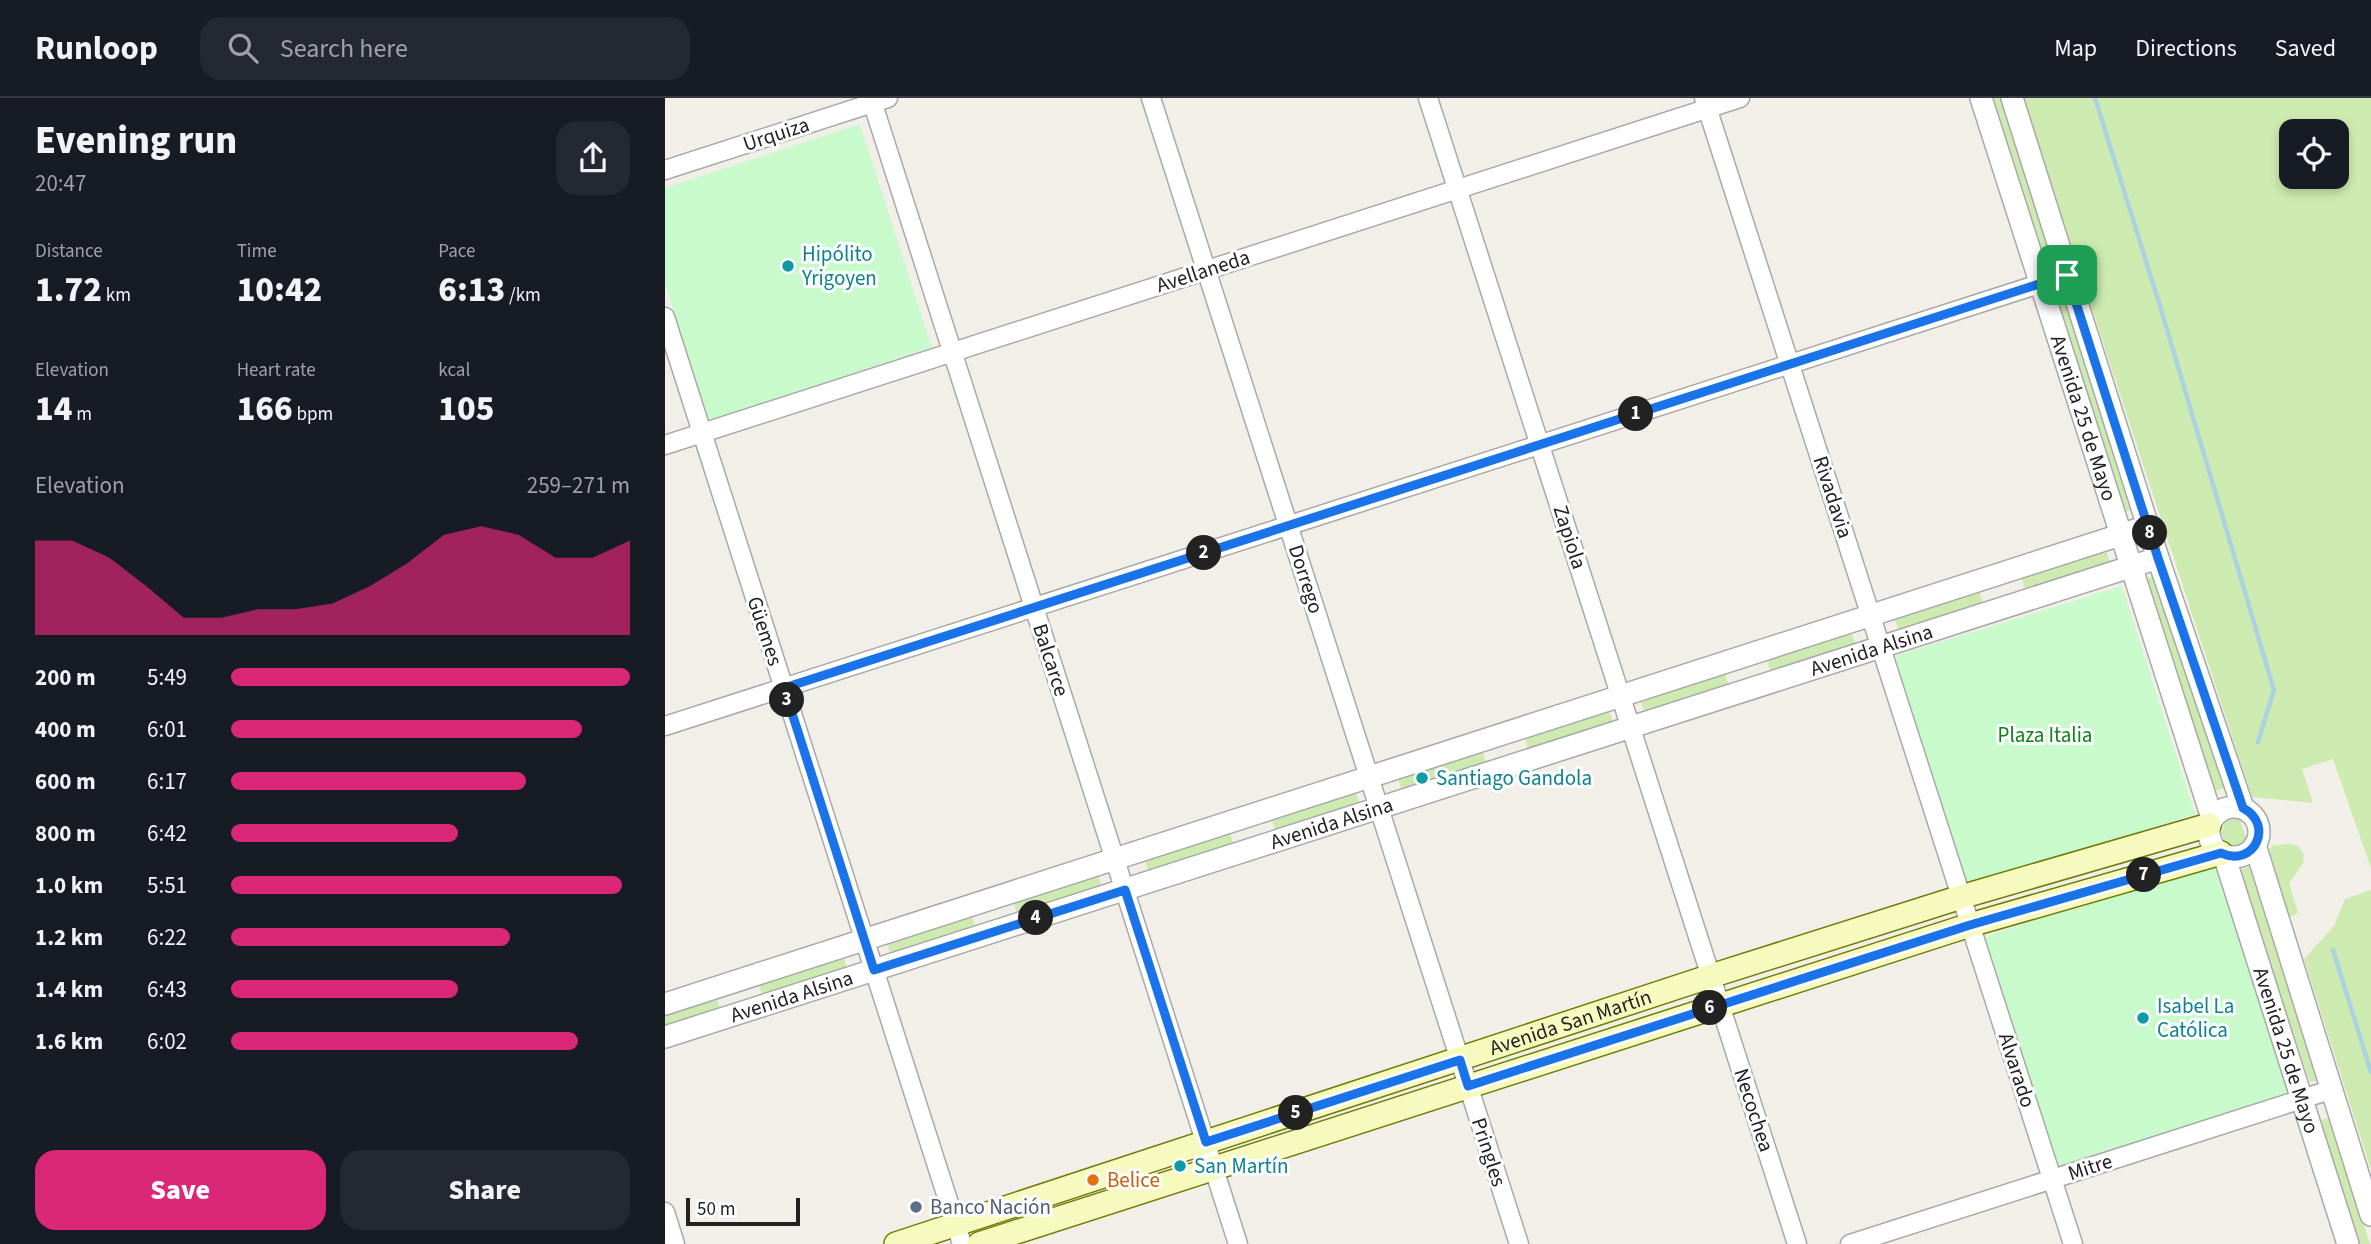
<!DOCTYPE html>
<html lang="en">
<head>
<meta charset="utf-8">
<style>
	:root { --surface:#171b24; --page:#242831; --text:#f1f3f6; --muted:#9ea1a6; --line:#363941; --accent:#db2777 }
	body { margin:0; font-family:"Source Sans 3",sans-serif; background:var(--page); color:var(--text); height:100vh; display:flex; flex-direction:column; font-size:26px; white-space:nowrap }
	* { box-sizing:border-box; margin:0 }
	p { font-size:23px; color:var(--muted) }
	.icon { flex:none; width:38px; height:38px; fill:none; stroke:currentColor; stroke-width:2; stroke-linecap:round; stroke-linejoin:round }
	.map { position:relative; flex:1; overflow:hidden }
	.panel { display:flex; flex-direction:column; background:var(--surface); width:665px }
	.panel>* { flex:none }
	.controls { position:absolute; left:1614px; top:21px; display:grid; gap:14px }
	.controls a { display:grid; place-items:center; width:70px; height:70px; border-radius:14px; background:var(--surface); box-shadow:0 4px 10px #0003; font-size:35px }
	.scale { position:absolute; left:21px; bottom:18px; width:114px; box-sizing:border-box; padding-left:7px; border:4px solid #222; border-top:0; font-size:19px; line-height:24px; white-space:nowrap; color:#222; -webkit-text-stroke:5px #fff; paint-order:stroke }
	.pin { position:absolute; display:grid; place-items:center; width:60px; height:60px; color:#fff; margin:-30px; border-radius:14px; box-shadow:0 4px 10px #0006 }
	.km { position:absolute; width:35px; height:35px; margin:-18px; border-radius:50%; background:#222; color:#fff; font-size:19px; line-height:35px; text-align:center }
	.round { display:grid; place-items:center; flex:none; width:74px; height:74px; border-radius:21px; background:var(--page) }
	.headline { display:flex; align-items:center; justify-content:space-between; height:119px; padding:0 35px }
	h1 { font-size:38px; font-weight:800; line-height:52px }
	.stats { display:grid; grid-template-columns:repeat(3,1fr); gap:10px; height:119px; padding:7px 35px }
	.stats div { display:grid; align-content:center }
	.stats b { font-size:35px; font-weight:800 }
	.stats small { font-size:19px; font-weight:400 }
	.stats p { font-size:19px }
	.chart { height:196px; padding:14px 35px }
	.chart p { display:flex; justify-content:space-between }
	.chart svg { width:100%; height:126px; margin-top:7px; fill:var(--accent); opacity:.7 }
	.cta { display:flex; gap:14px; margin-top:auto; padding:14px 35px }
	.cta a { flex:1; height:80px; border-radius:21px; background:var(--accent); color:#fff; font-size:28px; font-weight:800; line-height:80px; text-align:center }
	.cta a+a { background:var(--page); color:var(--text) }
	ul { padding:0 35px; list-style:none; font-size:23px }
	li { display:grid; grid-template-columns:112px 84px 1fr; align-items:center; height:52px }
	li i { height:18px; border-radius:9px; background:var(--accent) }
	header { display:flex; align-items:center; gap:42px; box-sizing:border-box; height:98px; padding:0 35px; background:var(--surface); border-bottom:2px solid var(--line) }
	header strong { font-size:33px }
	nav { display:flex; gap:38px; margin-inline-start:auto; font-size:24px }
	.search { width:490px; height:63px; background:var(--page); display:flex; align-items:center; gap:18px; box-sizing:border-box; padding:0 24px; border-radius:21px; color:var(--muted); font-size:26px }
	main { display:flex; flex:1; min-height:0 }
	.map>svg:first-child { display:block }
</style>
</head>
<body>
<header>
<strong>Runloop</strong>
<div class="search"><svg class="icon" aria-label="search" viewBox="0 0 24 24"><circle cx="10" cy="10" r="6"/><path d="M15 15l6 6"/></svg>Search here</div>
<nav><a>Map</a><a>Directions</a><a>Saved</a></nav>
</header>
<main>
<section class="panel">
<div class="headline"><div><h1>Evening run</h1><p>20:47</p></div><a class="round"><svg class="icon" aria-label="share" viewBox="0 0 24 24"><path d="M12 15V3M7 8l5-5 5 5M5 13v7h14v-7"/></svg></a></div>
<div class="stats">
<div><p>Distance</p><b>1.72<small> km</small></b></div>
<div><p>Time</p><b>10:42</b></div>
<div><p>Pace</p><b>6:13<small> /km</small></b></div>
</div>
<div class="stats">
<div><p>Elevation</p><b>14<small> m</small></b></div>
<div><p>Heart rate</p><b>166<small> bpm</small></b></div>
<div><p>kcal</p><b>105</b></div>
</div>
<div class="chart"><p><span>Elevation</span>259–271 m</p>
<svg viewBox="0 0 160 44" preserveAspectRatio="none"><path d="M0 44V11L10 11L20 17L30 27L40 38L50 38L60 35L70 35L80 33L90 27L100 19L110 9L120 6L130 9L140 17L150 17L160 11V44z"/></svg>
</div>
<ul>
<li><b>200 m</b>5:49<i style="width:100%"></i></li>
<li><b>400 m</b>6:01<i style="width:88%"></i></li>
<li><b>600 m</b>6:17<i style="width:74%"></i></li>
<li><b>800 m</b>6:42<i style="width:57%"></i></li>
<li><b>1.0 km</b>5:51<i style="width:98%"></i></li>
<li><b>1.2 km</b>6:22<i style="width:70%"></i></li>
<li><b>1.4 km</b>6:43<i style="width:57%"></i></li>
<li><b>1.6 km</b>6:02<i style="width:87%"></i></li>
</ul>
<div class="cta"><a>Save</a><a>Share</a></div>
</section>
<div class="map">
<svg width="1706" height="1146" viewBox="0 0 1706 1146">
	<rect width="100%" height="100%" fill="#f2efe9"/>
	<g fill="#cdebb0" fill-rule="evenodd">
		<path d="M 1327,0 L 1340,0 L 1389,155 L 1378,159 Z"/>
		<path d="M 1358,0 L 1706,0 L 1706,770 L 1668,661 L 1637,671 L 1648,705 L 1587,699 ZM 1671,33 L 1671,79 L 1626,79 L 1626,33 Z"/>
		<path d="M 1402,198 L 1470,411 L 1458,414 L 1391,202 Z"/>
		<path d="M 1440,450 L 1445,464 L 1360,491 L 1356,478 Z"/>
		<path d="M 1490,478 L 1562,689 L 1551,693 L 1479,482 Z"/>
		<path d="M 1314,492 L 1318,505 L 1234,533 L 1229,519 Z"/>
		<path d="M 1186,534 L 1191,547 L 1106,575 L 1102,561 Z"/>
		<path d="M 1060,575 L 1064,589 L 980,616 L 975,602 Z"/>
		<path d="M 943,610 L 948,624 L 863,651 L 859,638 Z"/>
		<path d="M 817,652 L 821,665 L 737,692 L 732,679 Z"/>
		<path d="M 691,694 L 695,708 L 611,735 L 607,721 Z"/>
		<path d="M 1573,718 L 1582,741 L 1578,747 C 1568,749 1561,745 1556,736 L 1561,722 Z"/>
		<path d="M 565,735 L 569,749 L 484,776 L 480,762 Z"/>
		<path d="M 1624,746 L 1633,748 L 1639,756 L 1638,765 L 1624,786 L 1633,815 L 1625,819 L 1601,754 L 1609,747 Z"/>
		<path d="M 1584,769 L 1656,981 L 1645,984 L 1573,773 Z"/>
		<path d="M 433,777 L 437,791 L 353,818 L 348,804 Z"/>
		<path d="M 1706,792 L 1706,1072 L 1639,861 L 1669,828 L 1680,801 Z"/>
		<path d="M 307,818 L 311,832 L 226,859 L 222,845 Z"/>
		<path d="M 178,857 L 182,871 L 98,898 L 93,885 Z"/>
		<path d="M 51,899 L 56,912 L 0,930 L 0,915 Z"/>
		<path d="M 1663,1020 L 1705,1146 L 1692,1146 L 1652,1023 Z"/>
	</g>
	<g fill="#c8facc">
		<path d="M 195,26 L 267,250 L 44,323 L 0,186 L 0,90 Z"/>
		<path d="M 1457,488 L 1530,716 L 1302,788 L 1230,558 Z"/>
		<path d="M 1549,763 L 1628,994 L 1394,1072 L 1319,839 Z"/>
	</g>
	<g fill="none" stroke-linecap="round" stroke-linejoin="round">
		<g stroke="#aad3df" stroke-width="4.5">
			<path d="M 1430,0 L 1495,208 L 1609,592 L 1593,644"/>
			<path d="M 1668,852 L 1706,974"/>
		</g>
		<g stroke="#a9a9a9" stroke-width="21">
			<g id="minor">
				<path d="M 206,0 L 573,1146"/>
				<path d="M 486,0 L 854,1146"/>
				<path d="M 763,0 L 1132,1146"/>
				<path d="M 1039,0 L 1408,1146"/>
				<path d="M 0,72 L 223,0"/>
				<path d="M 0,219 L 297,1146"/>
				<path d="M 0,347 L 1075,0"/>
				<path d="M 0,628 L 1402,177"/>
				<path d="M 0,1114 L 10,1146"/>
				<path d="M 1185,1146 L 1665,992"/>
			</g>
		</g>
		<g stroke="#a9a9a9" stroke-width="24">
			<g id="tertiary">
				<path id="s1" d="M 1316,0 L 1547,720"/>
				<path d="M 1347,0 L 1493,460 L 1578,710"/>
				<circle cx="1569" cy="734" r="25"/>
				<path d="M 1590,747 L 1706,1117"/>
				<path id="s2" d="M 1559,757 L 1683,1146"/>
				<path d="M 0,906 L 1483,428"/>
				<path id="s3" d="M 0,939 L 1493,460"/>
			</g>
		</g>
		<g stroke="#707d05" stroke-width="26">
			<g id="secondary">
				<path id="s4" d="M 231,1146 L 1046,878 L 1296,799 L 1544,727"/>
				<path d="M 314,1146 L 1305,827 L 1556,755"/>
			</g>
		</g>
		<use href="#minor" stroke="#fff" stroke-width="18"/>
		<use href="#tertiary" stroke="#fff" stroke-width="21"/>
		<use href="#secondary" stroke="#f7fabf" stroke-width="23"/>
	</g>
	<g fill="none" stroke-linecap="round" stroke-linejoin="round">
		<g stroke="#fff" stroke-width="14">
			<path id="route" d="M 1402,177 L 1493,460 L 1578,710 C 1610,727 1589,770 1556,755 L 1305,827 L 803,988 L 795,962 L 541,1044 L 460,792 L 209,872 L 119,590 Z"/>
		</g>
		<use href="#route" stroke="#1a73e8" stroke-width="9"/>
	</g>
	<g fill="#0f9aa8" stroke="#fff" stroke-width="2.5">
		<circle cx="123" cy="168" r="7"/>
		<circle cx="757" cy="680" r="7"/>
		<circle cx="1478" cy="920" r="7"/>
		<circle cx="515" cy="1068" r="7"/>
	</g>
	<circle fill="#e8710a" stroke="#fff" stroke-width="2.5" cx="428" cy="1082" r="7"/>
	<circle fill="#5c6f8a" stroke="#fff" stroke-width="2.5" cx="251" cy="1109" r="7"/>
	<g text-anchor="middle" dominant-baseline="central" stroke-width="6" stroke-linejoin="round" paint-order="stroke">
		<g font-size="21" fill="#222" stroke="#fff">
			<text transform="translate(111 36) rotate(-18)">Urquiza</text>
			<text transform="translate(538 173) rotate(-18)">Avellaneda</text>
			<text stroke="none"><textPath href="#s1" startOffset="336">Avenida 25 de Mayo</textPath></text>
			<text transform="translate(1168 399) rotate(72)">Rivadavia</text>
			<text transform="translate(905 439) rotate(72)">Zapiola</text>
			<text transform="translate(641 481) rotate(72)">Dorrego</text>
			<text transform="translate(100 533) rotate(72)">Güemes</text>
			<text stroke="none"><textPath href="#s3" startOffset="1267">Avenida Alsina</textPath></text>
			<text transform="translate(386 562) rotate(72)">Balcarce</text>
			<text stroke="none"><textPath href="#s3" startOffset="700">Avenida Alsina</textPath></text>
			<text stroke="none"><textPath href="#s3" startOffset="133">Avenida Alsina</textPath></text>
			<text stroke="none"><textPath href="#s4" startOffset="710">Avenida San Martín</textPath></text>
			<text stroke="none"><textPath href="#s2" startOffset="205">Avenida 25 de Mayo</textPath></text>
			<text transform="translate(1352 972) rotate(72)">Alvarado</text>
			<text transform="translate(1089 1012) rotate(72)">Necochea</text>
			<text transform="translate(824 1054) rotate(72)">Pringles</text>
			<text transform="translate(1425 1069) rotate(-18)">Mitre</text>
		</g>
		<g font-size="21" fill="#0d838f" stroke="#fff" text-anchor="start">
			<text x="137" y="156">Hipólito<tspan x="137" dy="24">Yrigoyen</tspan></text>
			<text x="771" y="680">Santiago Gandola</text>
			<text x="1492" y="908">Isabel La<tspan x="1492" dy="24">Católica</tspan></text>
			<text x="529" y="1068">San Martín</text>
		</g>
		<g font-size="21" fill="#0c8416" stroke="#fff">
			<text x="1380" y="637">Plaza Italia</text>
		</g>
		<g font-size="21" fill="#c56008" stroke="#fff" text-anchor="start">
			<text x="442" y="1082">Belice</text>
		</g>
		<g font-size="21" fill="#4e5e75" stroke="#fff" text-anchor="start">
			<text x="265" y="1109">Banco Nación</text>
		</g>
	</g>
</svg>
<div class="controls">
<a><svg class="icon" aria-label="locate" viewBox="0 0 24 24"><circle cx="12" cy="12" r="6"/><path d="M12 2v4M12 18v4M2 12h4M18 12h4"/></svg></a>
</div>
<div class="scale">50 m</div>
<div class="pin" style="left:1402px;top:177px;background:#1e9e55"><svg class="icon" aria-label="arrive" viewBox="0 0 24 24"><path d="M6 21V4h12l-3 4 3 4H6"/></svg></div>
<b class="km" style="left:971px;top:316px">1</b>
<b class="km" style="left:539px;top:455px">2</b>
<b class="km" style="left:122px;top:602px">3</b>
<b class="km" style="left:371px;top:820px">4</b>
<b class="km" style="left:631px;top:1015px">5</b>
<b class="km" style="left:1045px;top:910px">6</b>
<b class="km" style="left:1479px;top:777px">7</b>
<b class="km" style="left:1485px;top:435px">8</b>
</div>
</main>
</body>
</html>
